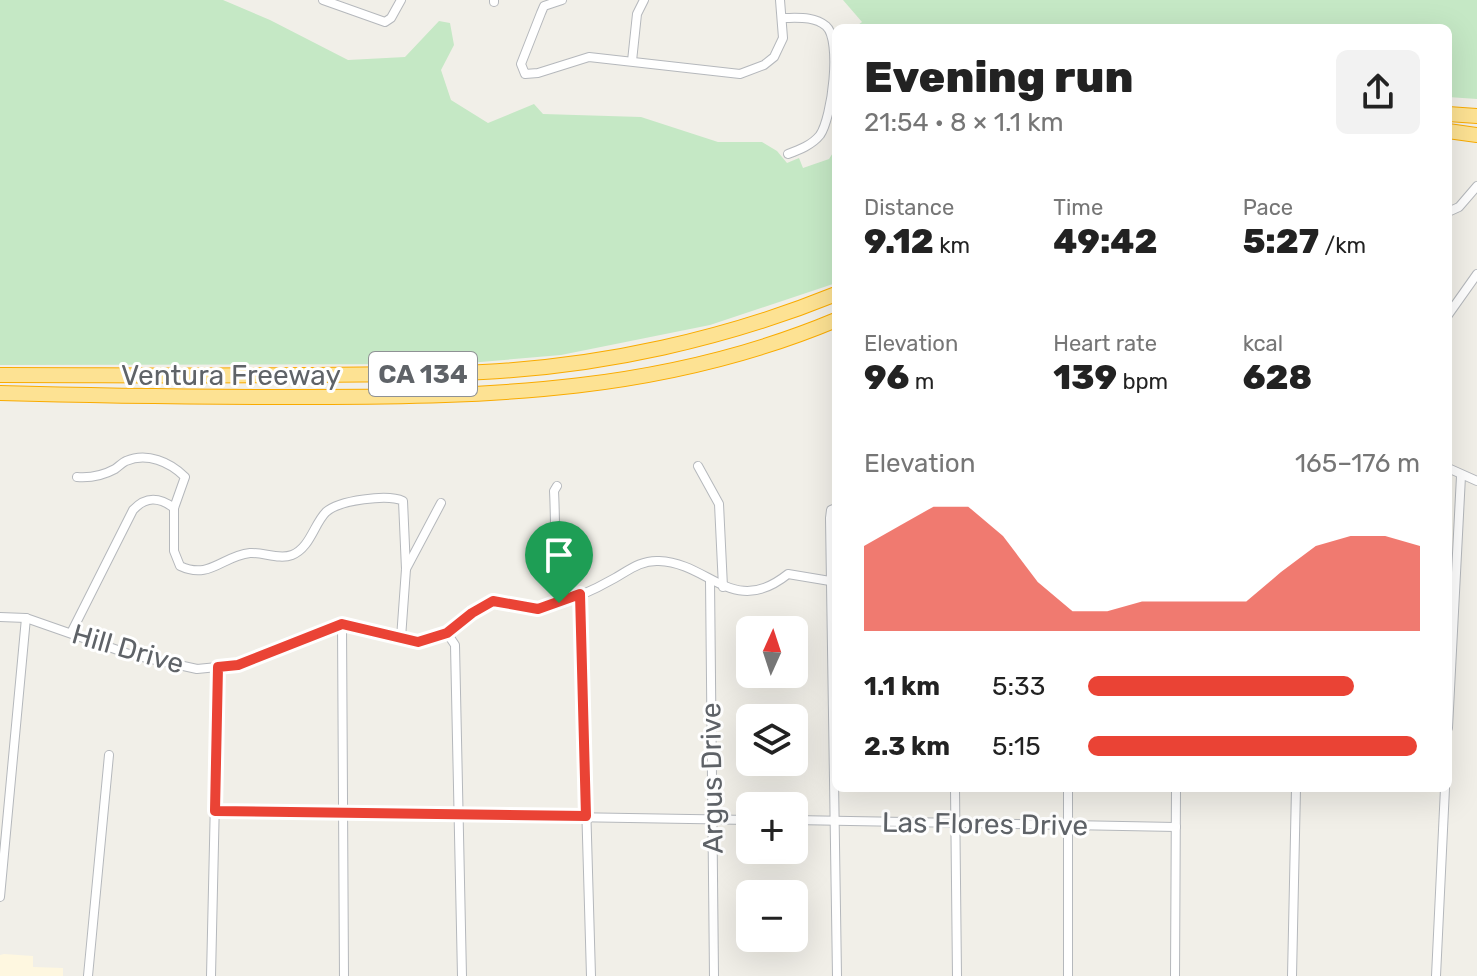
<!DOCTYPE html>
<html lang="en">
<head>
<meta charset="utf-8">
<style>
	:root { --surface:#fff; --page:#f2f2f2; --text:#222; --muted:#767676; --accent:#ea4335 }
	body { margin:0; font-family:Rubik,sans-serif; background:var(--page); color:var(--text); height:100vh; display:flex; flex-direction:column; font-size:30px; white-space:nowrap }
	* { box-sizing:border-box; margin:0 }
	p { font-size:26px; color:var(--muted) }
	.icon { flex:none; width:44px; height:44px; fill:none; stroke:currentColor; stroke-width:2; stroke-linecap:round; stroke-linejoin:round }
	.map { position:relative; flex:1; overflow:hidden }
	.panel { position:absolute; left:832px; top:24px; width:620px; height:768px; display:flex; flex-direction:column; background:var(--surface); border-radius:12px; box-shadow:0 8px 32px #0002 }
	.panel>* { flex:none }
	.needle { width:52px; rotate:3deg }
	.fabs { position:absolute; left:736px; top:616px; display:grid; gap:16px }
	.fabs a { display:grid; place-items:center; width:72px; height:72px; border-radius:12px; background:var(--surface); box-shadow:0 8px 32px #0002; font-size:40px }
	.pin { position:absolute; display:grid; place-items:center; width:68px; height:68px; color:#fff; margin:-82px -34px; border-radius:50% 50% 50% 0; rotate:-45deg; box-shadow:0 0 8px #0007 }
	.pin .icon { rotate:45deg }
	.round { display:grid; place-items:center; flex:none; width:84px; height:84px; border-radius:12px; background:var(--page) }
	.overview { display:flex; align-items:center; justify-content:space-between; height:136px; padding:0 32px }
	h1 { font-size:44px; font-weight:800; line-height:60px }
	.metrics { display:grid; grid-template-columns:repeat(3,1fr); gap:12px; height:136px; padding:8px 32px }
	.metrics div { display:grid; align-content:center }
	.metrics b { font-size:34px; font-weight:800 }
	.metrics small { font-size:22px; font-weight:400 }
	.metrics p { font-size:22px }
	.chart { height:224px; padding:16px 32px }
	.chart p { display:flex; justify-content:space-between }
	.chart svg { width:100%; height:144px; margin-top:8px; fill:var(--accent); opacity:.7 }
	ul { padding:0 32px; list-style:none; font-size:26px }
	li { display:grid; grid-template-columns:128px 96px 1fr; align-items:center; height:60px }
	li i { height:20px; border-radius:10px; background:var(--accent) }
	.map>svg:first-child { display:block }
</style>
</head>
<body>
<div class="map">
<svg width="1477" height="976" viewBox="0 0 1477 976">
	<rect width="100%" height="100%" fill="#f1efe8"/>
	<path fill="#fef7e0" d="M 4,954 L 33,956 L 33,967 L 63,968 L 63,976 L 0,976 L 0,955 Z"/>
	<g fill="#c5e8c5">
		<path d="M 0,0 L 223,0 L 270,20 L 348,60 L 405,57 L 439,21 L 450,23 L 454,45 L 441,70 L 451,100 L 488,123 L 534,104 L 543,114 L 641,117 L 718,142 L 762,142 L 777,151 L 787,163 L 799,158 L 803,168 L 829,159 L 836,148 L 836,283 L 710,325 L 561,355 L 457,364 L 0,365 Z"/>
		<path d="M 843,0 L 1477,0 L 1477,99 L 1448,97 L 1448,28 L 854,28 L 862,22 Z"/>
	</g>
	<g fill="none" stroke-linecap="round" stroke-linejoin="round">
		<g stroke="#b5b8bc" stroke-width="10">
			<g id="street">
				<path d="M 323,0 L 385,22 L 391,18 L 401,0"/>
				<path d="M 562,0 L 544,6 L 541,13 L 521,64 L 525,74 L 538,73 L 589,57 L 740,74 L 764,65 L 774,57 L 783,38 L 780,0"/>
				<path d="M 494,2 L 494,0"/>
				<path d="M 783,18 C 798,18 814,16 826,26 C 842,40 832,118 820,135 C 812,145 799,150 788,154"/>
				<path d="M 632,61 L 637,14 L 644,0"/>
				<path d="M 1448,212 L 1459,207 L 1477,186"/>
				<path d="M 1448,315 L 1477,274"/>
				<path d="M 698,466 L 719,504 L 723,587"/>
				<path d="M 1448,468 L 1477,481"/>
				<path d="M 77,477 C 90,478 104,475 115,469 C 118,467 123,462 126,461 C 147,452 170,462 185,477 L 174,508 L 174,551 L 180,566 C 210,580 222,556 250,553 C 263,552 279,560 292,555 C 310,548 314,524 326,512 C 339,500 388,494 403,501 L 406,569 L 401,638"/>
				<path d="M 557,486 L 554,491 C 556,529 554,566 559,603"/>
				<path d="M 836,508 L 831,510 L 830,518 L 837,976"/>
				<path d="M 406,569 L 441,503"/>
				<path d="M 710,580 L 714,976"/>
				<path d="M 580,594 L 591,976"/>
				<path d="M 0,617 L 26,618 L 129,654 L 197,669 L 238,665 L 342,624 L 418,642 L 447,633 L 472,613 L 493,601 C 507,603 527,611 541,608 C 562,605 596,589 615,578 C 629,570 641,560 659,561 C 710,563 733,618 788,574 L 836,582"/>
				<path d="M 342,624 L 344,976"/>
				<path d="M 71,633 L 133,510 C 146,496 159,497 174,508"/>
				<path d="M 447,633 L 455,645 L 462,976"/>
				<path d="M 1448,728 L 1461,476"/>
				<path d="M 955,788 L 957,976"/>
				<path d="M 1068,788 L 1068,976"/>
				<path d="M 215,811 L 750,820"/>
				<path d="M 794,820 L 1176,827"/>
				<path d="M 0,897 L 26,618"/>
				<path d="M 88,976 L 109,755"/>
				<path d="M 211,976 L 218,667"/>
				<path d="M 1175,976 L 1176,788"/>
				<path d="M 1292,976 L 1296,788"/>
				<path d="M 1436,976 L 1445,788"/>
			</g>
		</g>
		<g stroke="#f9ab00" stroke-width="16">
			<g id="highway">
				<path d="M 1448,114 L 1477,116"/>
				<path d="M 1448,131 L 1477,135"/>
				<path d="M 0,375 C 101,375 201,376 302,375 C 363,374 423,375 483,372 C 603,366 725,339 836,294"/>
				<path d="M 0,393 C 103,396 207,397 310,397 C 493,397 664,392 836,320"/>
			</g>
		</g>
		<use href="#street" stroke="#fff" stroke-width="8"/>
		<use href="#highway" stroke="#fde293" stroke-width="14"/>
	</g>
	<g fill="none" stroke-linecap="round" stroke-linejoin="round">
		<g stroke="#fff" stroke-width="16">
			<path id="route" d="M 580,594 L 586,816 L 215,811 L 218,667 L 238,665 L 342,624 L 418,642 L 447,633 L 472,613 L 493,601 L 538,609 Z"/>
		</g>
		<use href="#route" stroke="#ea4335" stroke-width="10"/>
	</g>
	<g text-anchor="middle" dominant-baseline="central" stroke-width="6" stroke-linejoin="round" paint-order="stroke">
		<rect fill="#fff" stroke="#8f9295" stroke-width="2" x="369" y="352" width="108" height="44" rx="6"/>
		<g font-size="26" font-weight="bold" fill="#5f6368">
			<text x="423" y="374">CA 134</text>
		</g>
		<g font-size="28" fill="#5f6368" stroke="#fff">
			<text x="231" y="375">Ventura Freeway</text>
			<text transform="translate(128 649) rotate(16)">Hill Drive</text>
			<text transform="translate(712 778) rotate(-91)">Argus Drive</text>
			<text transform="translate(985 824) rotate(1)">Las Flores Drive</text>
		</g>
	</g>
</svg>
<div class="fabs">
<a><svg class="needle" viewBox="-14 -14 28 28"><path d="M0-13l5 13h-10z" fill="#e53935"/><path d="M0 13l5-13h-10z" fill="#767676"/></svg></a>
<a><svg class="icon" aria-label="layers" viewBox="0 0 24 24"><path d="M12 4l9 5-9 5-9-5zM3 14l9 5 9-5"/></svg></a>
<a>+</a>
<a>−</a>
</div>
<div class="pin" style="left:559px;top:603px;background:#1e9e55"><svg class="icon" aria-label="arrive" viewBox="0 0 24 24"><path d="M6 21V4h12l-3 4 3 4H6"/></svg></div>
<section class="panel">
<div class="overview"><div><h1>Evening run</h1><p>21:54 · 8 × 1.1 km</p></div><a class="round"><svg class="icon" aria-label="share" viewBox="0 0 24 24"><path d="M12 15V3M7 8l5-5 5 5M5 13v7h14v-7"/></svg></a></div>
<div class="metrics">
<div><p>Distance</p><b>9.12<small> km</small></b></div>
<div><p>Time</p><b>49:42</b></div>
<div><p>Pace</p><b>5:27<small> /km</small></b></div>
</div>
<div class="metrics">
<div><p>Elevation</p><b>96<small> m</small></b></div>
<div><p>Heart rate</p><b>139<small> bpm</small></b></div>
<div><p>kcal</p><b>628</b></div>
</div>
<div class="chart"><p><span>Elevation</span>165–176 m</p>
<svg viewBox="0 0 160 44" preserveAspectRatio="none"><path d="M0 44V18L10 12L20 6L30 6L40 15L50 29L60 38L70 38L80 35L90 35L100 35L110 35L120 26L130 18L140 15L150 15L160 18V44z"/></svg>
</div>
<ul>
<li><b>1.1 km</b>5:33<i style="width:80%"></i></li>
<li><b>2.3 km</b>5:15<i style="width:99%"></i></li>
</ul>
</section>
</div>
</body>
</html>
